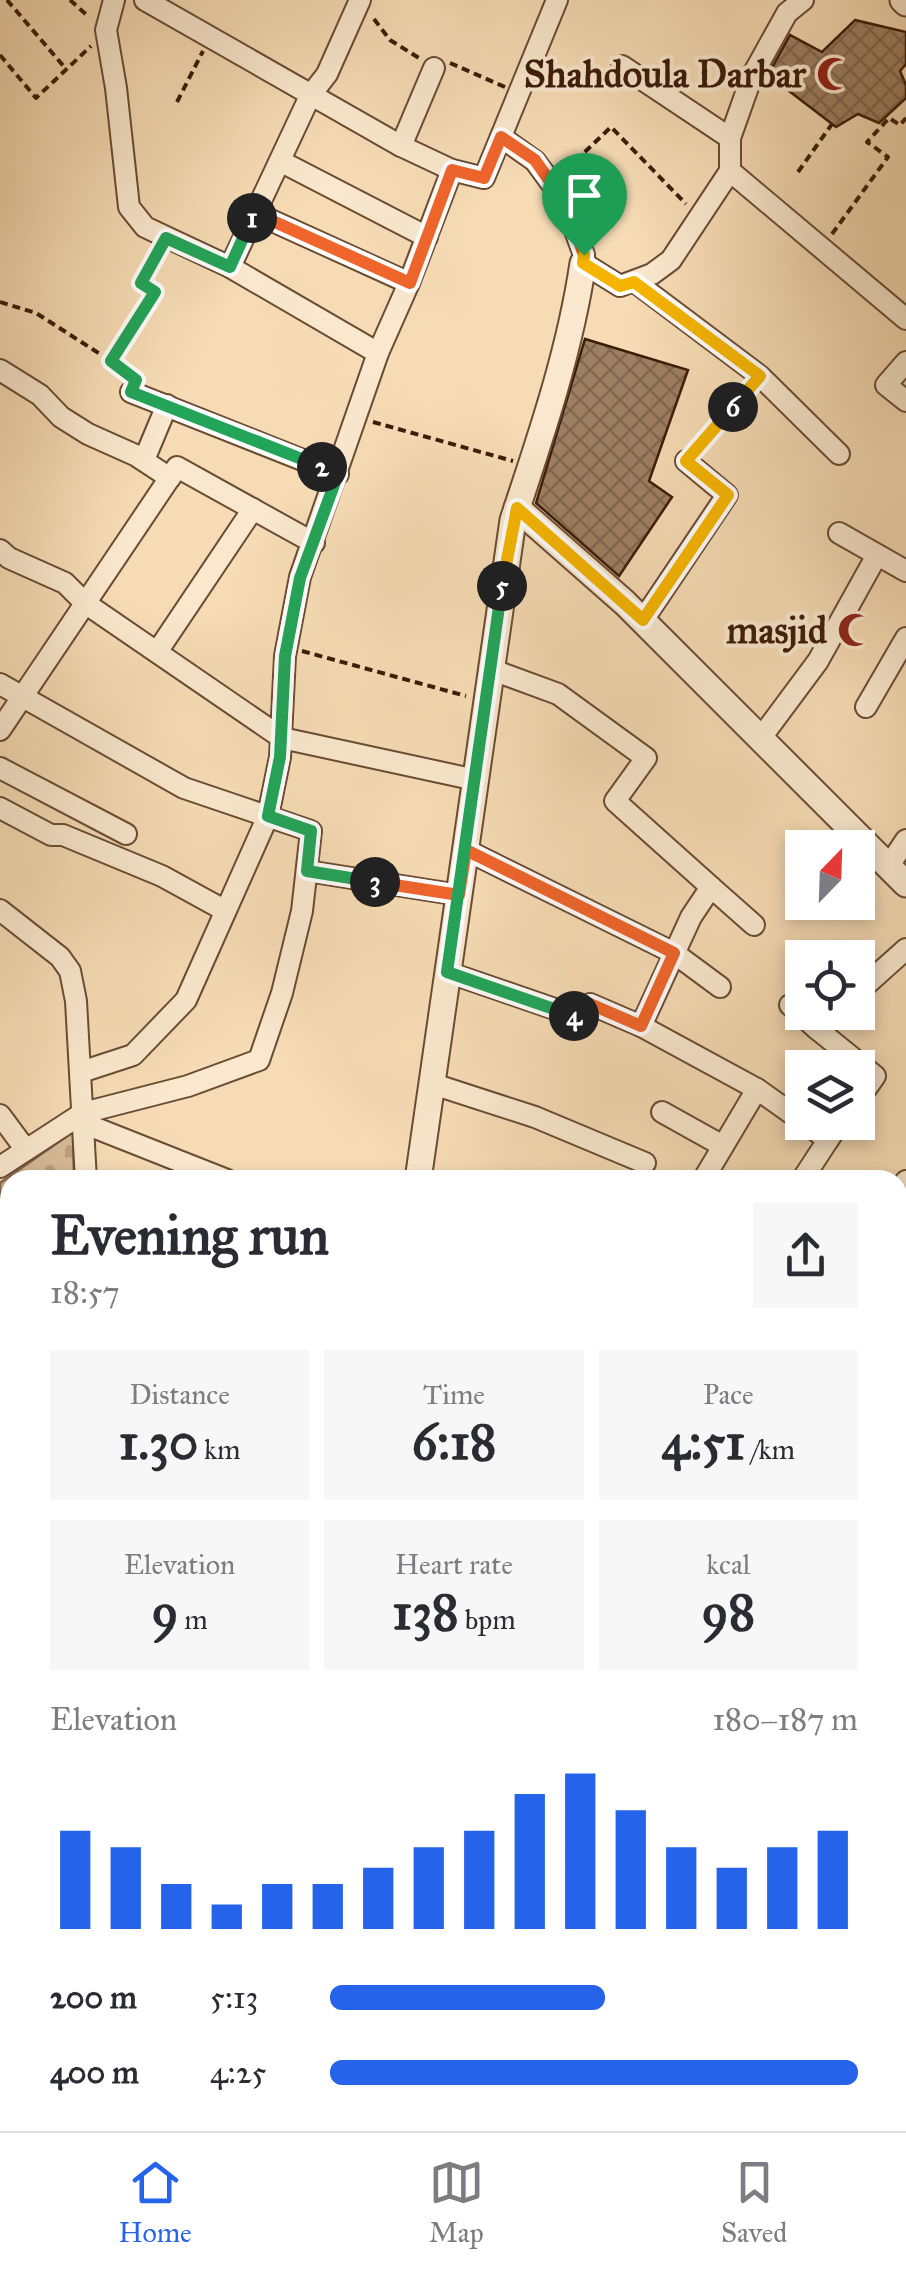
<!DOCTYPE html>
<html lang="en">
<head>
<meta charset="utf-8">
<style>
	:root { --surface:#fff; --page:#f7f7f7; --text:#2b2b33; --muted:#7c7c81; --line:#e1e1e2; --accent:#2563eb }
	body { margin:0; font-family:"IM FELL Great Primer",serif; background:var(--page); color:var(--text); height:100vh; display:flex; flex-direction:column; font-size:38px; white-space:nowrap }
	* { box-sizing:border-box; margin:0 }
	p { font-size:32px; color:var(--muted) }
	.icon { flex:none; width:55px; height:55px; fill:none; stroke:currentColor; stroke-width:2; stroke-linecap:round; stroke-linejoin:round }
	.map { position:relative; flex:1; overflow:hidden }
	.side { position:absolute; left:0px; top:1170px; width:908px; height:962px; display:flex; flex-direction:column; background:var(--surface); border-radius:30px 30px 0 0; box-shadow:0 5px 15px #0003 }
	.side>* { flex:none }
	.needle { width:65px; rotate:23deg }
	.tools { position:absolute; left:785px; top:830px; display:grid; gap:20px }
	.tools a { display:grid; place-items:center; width:90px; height:90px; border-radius:0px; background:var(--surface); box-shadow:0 5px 15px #0003; font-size:50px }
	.pin { position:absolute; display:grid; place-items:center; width:85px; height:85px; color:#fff; margin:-102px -42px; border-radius:50% 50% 50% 0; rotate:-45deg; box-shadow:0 0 10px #0007 }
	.pin .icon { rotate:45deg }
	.km { position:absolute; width:50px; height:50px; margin:-25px; border-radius:50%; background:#222; color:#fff; font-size:28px; line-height:50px; text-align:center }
	.round { display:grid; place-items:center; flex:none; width:105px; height:105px; border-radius:0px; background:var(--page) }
	.head { display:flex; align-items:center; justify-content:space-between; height:170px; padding:0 50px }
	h1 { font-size:55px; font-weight:700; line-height:75px }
	.metrics { display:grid; grid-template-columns:repeat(3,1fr); gap:15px; height:170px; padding:10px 50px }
	.metrics div { display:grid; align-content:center; border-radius:0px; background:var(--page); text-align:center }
	.metrics b { font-size:50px; font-weight:700 }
	.metrics small { font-size:28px; font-weight:400 }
	.metrics p { font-size:28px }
	.chart { height:280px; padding:20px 50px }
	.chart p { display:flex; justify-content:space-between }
	.chart svg { width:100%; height:180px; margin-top:10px; stroke:var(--accent); stroke-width:6 }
	ul { padding:0 50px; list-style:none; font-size:32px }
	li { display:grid; grid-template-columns:160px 120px 1fr; align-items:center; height:75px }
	li i { height:25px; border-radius:12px; background:var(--accent) }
	.dock { display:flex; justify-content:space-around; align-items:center; height:140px; border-top:2px solid var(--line); background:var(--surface); font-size:28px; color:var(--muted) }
	.dock a { display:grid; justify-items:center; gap:5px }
	.dock .active { color:var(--accent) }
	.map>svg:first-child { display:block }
</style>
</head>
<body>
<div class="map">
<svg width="906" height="2131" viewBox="0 0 906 2131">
	<defs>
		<pattern id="cemetery-stones" width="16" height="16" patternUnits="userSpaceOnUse" patternTransform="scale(2.5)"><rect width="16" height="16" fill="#d6ba97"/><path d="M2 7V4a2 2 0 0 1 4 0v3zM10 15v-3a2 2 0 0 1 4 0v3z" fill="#b99f81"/></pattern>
		<pattern id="building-cross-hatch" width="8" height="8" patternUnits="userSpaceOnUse" patternTransform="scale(2.5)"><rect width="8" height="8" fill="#9d7f62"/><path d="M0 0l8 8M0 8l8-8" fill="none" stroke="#81674f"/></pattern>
	</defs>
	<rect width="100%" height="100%" fill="#f6dbb4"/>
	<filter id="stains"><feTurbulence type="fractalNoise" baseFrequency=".002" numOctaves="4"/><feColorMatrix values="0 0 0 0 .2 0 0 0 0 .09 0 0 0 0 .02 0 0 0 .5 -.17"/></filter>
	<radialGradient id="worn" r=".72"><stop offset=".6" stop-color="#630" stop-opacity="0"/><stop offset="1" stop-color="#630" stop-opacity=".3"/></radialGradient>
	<path fill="url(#cemetery-stones)" stroke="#896a50" stroke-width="2.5" d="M 73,1132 L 74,1180 L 10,1180 L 10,1616 L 0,1609 L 0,1183 Z"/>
	<g fill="url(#building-cross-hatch)" stroke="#3c1b09" stroke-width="2.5">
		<path d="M 855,20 L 906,32 L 906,64 L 900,71 L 906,85 L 906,98 L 879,123 L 858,114 L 836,127 L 768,75 L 790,35 L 822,52 Z"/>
		<path d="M 585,339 L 688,370 L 649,481 L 672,497 L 619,576 L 536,503 Z"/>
	</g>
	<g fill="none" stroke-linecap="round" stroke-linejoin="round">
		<g stroke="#6a4b34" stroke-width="24">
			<g id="minor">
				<path d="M 114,0 L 106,30 L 116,88 L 129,207 L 145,227 L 230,267 L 378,353"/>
				<path d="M 145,0 L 401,146 L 452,170 L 484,178 L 557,0"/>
				<path d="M 622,66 L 730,138"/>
				<path d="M 501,137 L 535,161 L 552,184 L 565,203 L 584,255 L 583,263 L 620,286 L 652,274 L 671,260 L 730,171 L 730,138 L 752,76 L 787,13 L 803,0"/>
				<path d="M 401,146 L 434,68"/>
				<path d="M 280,161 L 427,237"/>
				<path d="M 730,171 L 906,319"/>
				<path d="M 255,213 L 409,283"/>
				<path d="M 230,267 L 310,96 L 327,74 L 360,0"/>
				<path d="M 635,282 L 760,376 L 839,454"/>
				<path d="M 906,362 L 886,385 L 906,401"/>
				<path d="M 0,370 L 40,395 L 61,417 L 88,434 L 135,455 L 170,478"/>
				<path d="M 131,392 L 338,474"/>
				<path d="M 144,460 L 167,405"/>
				<path d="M 839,533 L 906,571"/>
				<path d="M 0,550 L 9,558 L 65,583 L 85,603 L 282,738 L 476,780"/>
				<path d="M 643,620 L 727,495 L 686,461"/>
				<path d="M 157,652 L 253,509"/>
				<path d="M 0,684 L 184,788 L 311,831 L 302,911 L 282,993 L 259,1060 L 188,1086 L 83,1113 L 0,1167"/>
				<path d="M 866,707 L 906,638"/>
				<path d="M 0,730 L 177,467 L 314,543"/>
				<path d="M 760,739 L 818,661 L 877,555"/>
				<path d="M 0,768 L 126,834"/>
				<path d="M 0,808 L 51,835 L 63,835 L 162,876 L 224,910"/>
				<path d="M 466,850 L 674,953"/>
				<path d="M 888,867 L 906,840"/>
				<path d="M 307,871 L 459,895"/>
				<path d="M 711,887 L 754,925"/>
				<path d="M 0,910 L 60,957 L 70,971 L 76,1001 L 86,1180"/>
				<path d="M 674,953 L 720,987"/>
				<path d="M 447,972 L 584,1019 L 590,1004 L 641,1026 L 691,917 L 711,887 L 615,801 L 646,758 L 558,694 L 490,669"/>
				<path d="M 858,992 L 906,949"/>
				<path d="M 790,1005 L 817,1029"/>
				<path d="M 835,1012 L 817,1029 L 875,1076 L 858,1100"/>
				<path d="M 641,1026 L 757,1089 L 802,1121"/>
				<path d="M 81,1072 L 133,1055 L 186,1000 L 268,816 L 280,757 L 285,656 L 300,577 L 378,353 L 409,283 L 452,170"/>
				<path d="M 430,1083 L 535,1117 L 645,1163"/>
				<path d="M 662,1112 L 723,1146"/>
				<path d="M 0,1115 L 26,1150"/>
				<path d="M 83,1123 L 227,1180"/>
				<path d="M 828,1140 L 840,1122"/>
				<path d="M 703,1180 L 757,1089"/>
				<path d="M 802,1180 L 828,1140 L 804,1122"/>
				<path d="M 898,1191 L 906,1181"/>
				<path d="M 898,1316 L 906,1306"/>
				<path d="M 898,1414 L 906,1405"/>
				<path d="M 900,1497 L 906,1491"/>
				<path d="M 898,1618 L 906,1625"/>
				<path d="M 898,1666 L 906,1651"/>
				<path d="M 0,1677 L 10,1685"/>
				<path d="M 898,1775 L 906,1780"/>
				<path d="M 0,1804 L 10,1809"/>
				<path d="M 898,1858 L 906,1863"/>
				<path d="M 0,1938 L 10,1900"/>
				<path d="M 898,1950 L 901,1952 L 906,1946"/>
				<path d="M 0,1974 L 10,1978"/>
				<path d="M 898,2017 L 906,2021"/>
				<path d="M 898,2106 L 906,2110"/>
				<path d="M 357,2122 L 377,2131"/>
				<path d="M 484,2122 L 490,2125 L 491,2122"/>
				<path d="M 595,2122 L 616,2131"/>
				<path d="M 755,2122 L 773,2131"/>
				<path d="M 708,2131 L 711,2122"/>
			</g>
		</g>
		<g stroke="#6a4b34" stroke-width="29">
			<g id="tertiary">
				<path d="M 903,0 L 906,3"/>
				<path d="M 517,508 L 625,603 L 906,884"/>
				<path d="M 418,1180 L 513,520 C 541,436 570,351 583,263"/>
				<path d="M 272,2131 L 274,2122"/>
			</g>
		</g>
		<g stroke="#3c1b09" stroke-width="4" stroke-dasharray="8 5" stroke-linecap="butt">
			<path d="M 7,0 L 66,69"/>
			<path d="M 70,0 L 89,17"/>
			<path d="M 374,19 L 390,40 L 419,58"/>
			<path d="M 0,55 L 36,98 L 91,46"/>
			<path d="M 450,63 L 505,87"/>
			<path d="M 177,102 L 203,51"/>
			<path d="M 566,170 L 611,127 L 686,204"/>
			<path d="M 798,172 L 832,124"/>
			<path d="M 832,234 L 888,157 L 867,142 L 889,118 L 900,125 L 906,118"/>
			<path d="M 0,302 L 36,313 L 111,361"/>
			<path d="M 127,373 L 111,361 L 155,292 L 141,283 L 158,250"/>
			<path d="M 373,422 L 513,461"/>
			<path d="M 699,446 L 749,389"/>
			<path d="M 302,651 L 466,696"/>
		</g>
		<use href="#minor" stroke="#f9e8ce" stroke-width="20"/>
		<use href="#tertiary" stroke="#f9e8ce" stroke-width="25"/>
	</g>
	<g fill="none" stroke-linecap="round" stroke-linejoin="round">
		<g stroke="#fff" stroke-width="20">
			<path id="split-1" d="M 252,218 L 255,213 L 410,283 L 452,170 L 484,178 L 501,137 L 535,160 L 565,203 L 584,255"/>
		</g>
		<g stroke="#fff" stroke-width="20">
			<path id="split-2" d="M 252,218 L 230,267 L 166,238 L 141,283 L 155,292 L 111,361 L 136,380 L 131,392 L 322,467"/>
		</g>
		<g stroke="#fff" stroke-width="20">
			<path id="split-3" d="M 322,467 L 338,474 L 300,578 L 285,656 L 280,757 L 268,816 L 311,831 L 307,871 L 375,882"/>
		</g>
		<g stroke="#fff" stroke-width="20">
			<path id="split-4" d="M 375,882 L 459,895 L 466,850 L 674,953 L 641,1026 L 590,1004 L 584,1020 L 574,1016"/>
		</g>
		<g stroke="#fff" stroke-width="20">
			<path id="split-5" d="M 502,586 L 447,972 L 574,1016"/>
		</g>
		<g stroke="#fff" stroke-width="20">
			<path id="split-6" d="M 502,586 L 517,508 L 643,620 L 728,495 L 686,461 L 733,407"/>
		</g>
		<g stroke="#fff" stroke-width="20">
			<path id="split-7" d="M 584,255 L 583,263 L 620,286 L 634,282 L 760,376 L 733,407"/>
		</g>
		<use href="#split-1" stroke="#f0652b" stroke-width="12"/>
		<use href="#split-2" stroke="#22a559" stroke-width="12"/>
		<use href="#split-3" stroke="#22a559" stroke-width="12"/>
		<use href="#split-4" stroke="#f0652b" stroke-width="12"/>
		<use href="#split-5" stroke="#22a559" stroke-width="12"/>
		<use href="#split-6" stroke="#f5b400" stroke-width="12"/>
		<use href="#split-7" stroke="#f5b400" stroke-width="12"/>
	</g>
	<defs>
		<g id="mosque-bare" transform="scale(2.7)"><path d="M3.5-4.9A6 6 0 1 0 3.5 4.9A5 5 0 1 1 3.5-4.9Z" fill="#8f2418" stroke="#f9e8ce" stroke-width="2.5" paint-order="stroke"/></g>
	</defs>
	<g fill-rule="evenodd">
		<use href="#mosque-bare" x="834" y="74"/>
		<use href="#mosque-bare" x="855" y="630"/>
	</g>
	<g text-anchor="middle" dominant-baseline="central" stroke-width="8" stroke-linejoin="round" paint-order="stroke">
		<g font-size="38" font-weight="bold" fill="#3c1b09" stroke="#f9e8ce" text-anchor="end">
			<text x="806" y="74">Shahdoula Darbar</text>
			<text x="827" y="630">masjid</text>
		</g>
	</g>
	<rect width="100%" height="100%" filter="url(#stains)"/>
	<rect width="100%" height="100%" fill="url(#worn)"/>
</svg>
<div class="tools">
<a><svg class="needle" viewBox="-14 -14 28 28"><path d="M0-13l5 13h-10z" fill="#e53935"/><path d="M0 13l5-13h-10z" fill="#7c7c81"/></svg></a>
<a><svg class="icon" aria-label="locate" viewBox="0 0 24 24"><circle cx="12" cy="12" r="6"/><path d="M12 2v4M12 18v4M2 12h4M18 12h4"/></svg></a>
<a><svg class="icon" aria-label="layers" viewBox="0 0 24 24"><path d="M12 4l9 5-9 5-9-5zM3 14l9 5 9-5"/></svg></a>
</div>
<div class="pin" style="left:584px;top:255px;background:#1e9e55"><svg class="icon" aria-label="arrive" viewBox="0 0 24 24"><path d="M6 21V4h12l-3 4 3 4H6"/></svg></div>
<b class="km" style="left:252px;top:218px">1</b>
<b class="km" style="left:322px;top:467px">2</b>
<b class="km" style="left:375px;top:882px">3</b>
<b class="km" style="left:574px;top:1016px">4</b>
<b class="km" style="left:502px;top:586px">5</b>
<b class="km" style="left:733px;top:407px">6</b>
<section class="side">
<div class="head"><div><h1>Evening run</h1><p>18:57</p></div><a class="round"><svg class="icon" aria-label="share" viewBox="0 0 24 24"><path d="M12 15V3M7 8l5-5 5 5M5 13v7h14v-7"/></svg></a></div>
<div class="metrics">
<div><p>Distance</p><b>1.30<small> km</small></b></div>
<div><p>Time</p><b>6:18</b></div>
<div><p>Pace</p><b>4:51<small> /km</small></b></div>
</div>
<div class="metrics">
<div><p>Elevation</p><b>9<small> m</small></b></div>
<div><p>Heart rate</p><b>138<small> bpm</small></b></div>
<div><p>kcal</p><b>98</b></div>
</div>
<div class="chart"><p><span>Elevation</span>180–187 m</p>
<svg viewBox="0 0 160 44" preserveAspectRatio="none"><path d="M5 44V20M15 44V24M25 44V33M35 44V38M45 44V33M55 44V33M65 44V29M75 44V24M85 44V20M95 44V11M105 44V6M115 44V15M125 44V24M135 44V29M145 44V24M155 44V20"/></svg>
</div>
<ul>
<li><b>200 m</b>5:13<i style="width:52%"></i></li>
<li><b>400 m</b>4:25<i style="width:100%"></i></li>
</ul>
</section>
</div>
<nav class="dock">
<a class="active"><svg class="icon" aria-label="home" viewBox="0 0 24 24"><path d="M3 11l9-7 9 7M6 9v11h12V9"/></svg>Home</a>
<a><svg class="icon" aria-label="map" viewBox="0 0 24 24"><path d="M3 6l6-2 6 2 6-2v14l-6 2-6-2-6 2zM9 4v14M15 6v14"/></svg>Map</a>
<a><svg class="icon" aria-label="saved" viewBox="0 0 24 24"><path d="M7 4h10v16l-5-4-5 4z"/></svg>Saved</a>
</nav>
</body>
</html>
